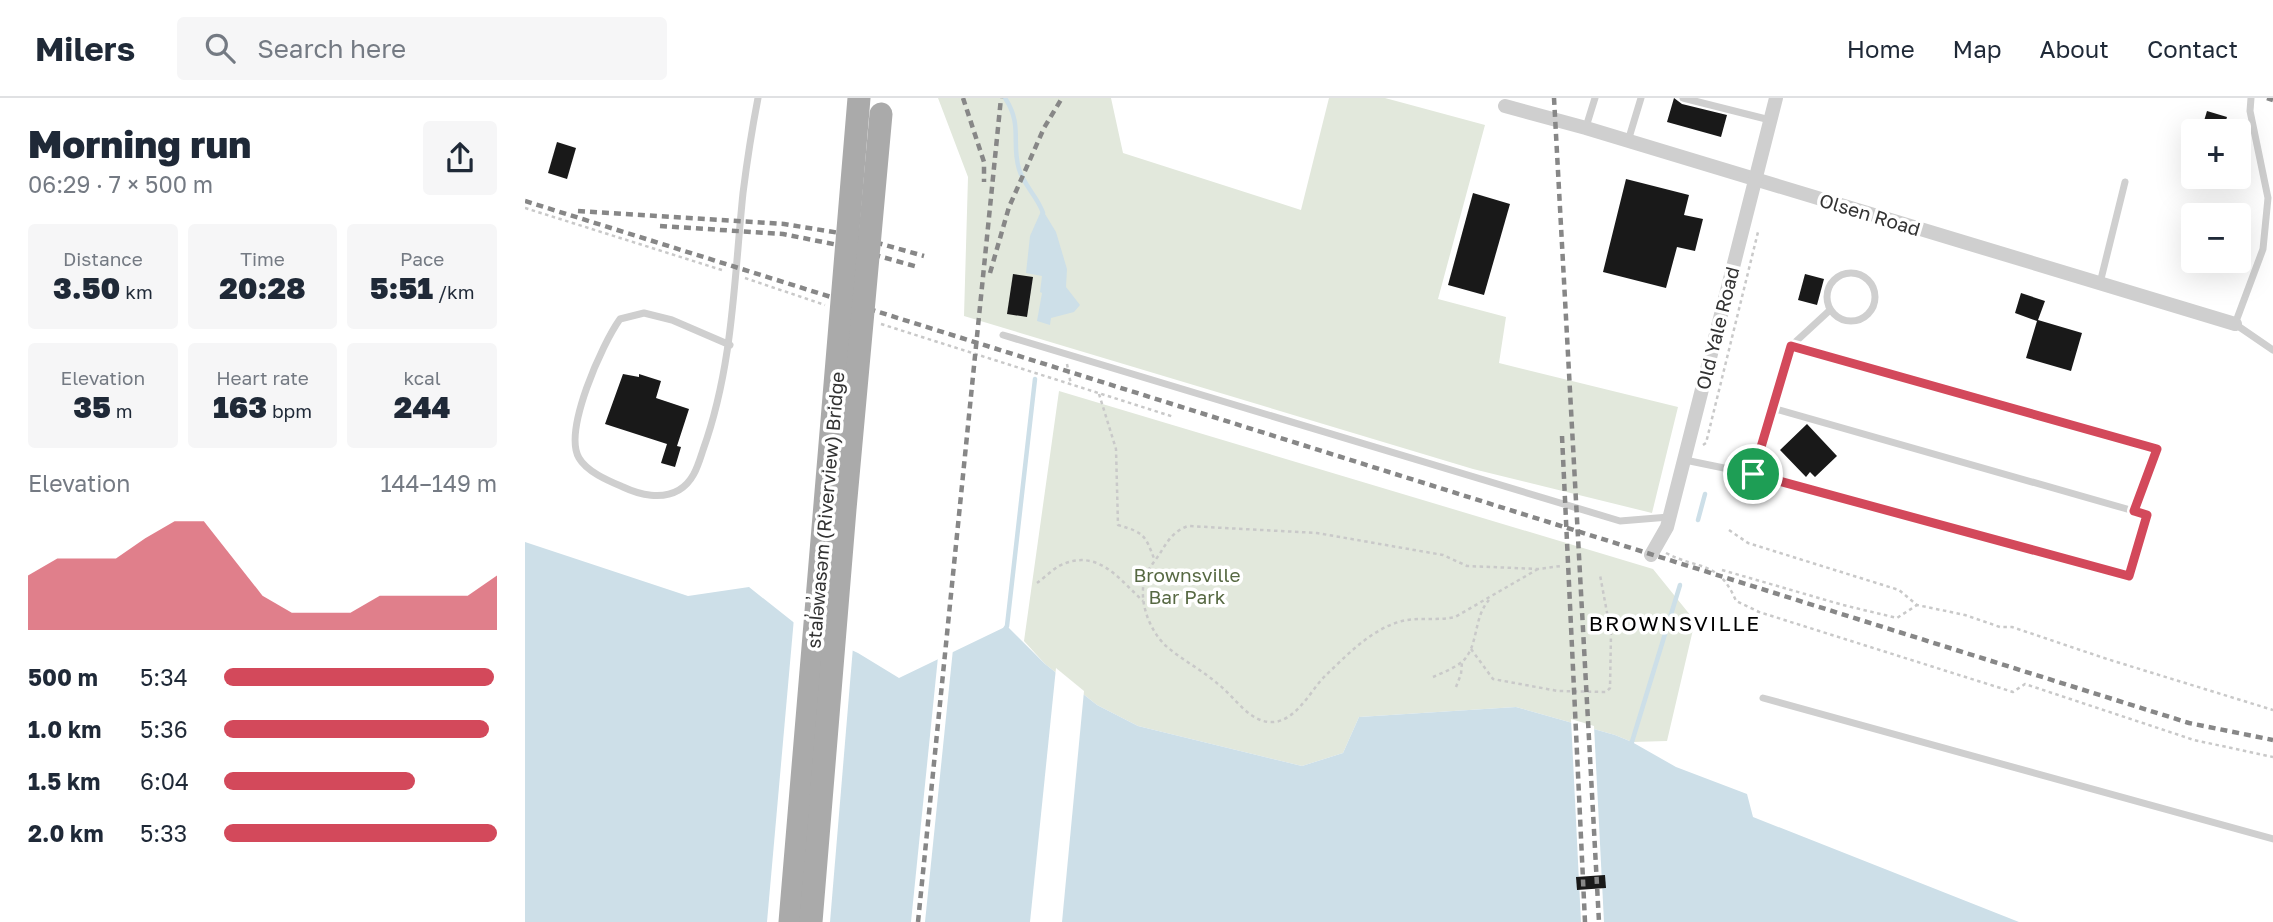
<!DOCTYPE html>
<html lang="en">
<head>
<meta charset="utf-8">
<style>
	:root { --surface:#fff; --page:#f6f6f7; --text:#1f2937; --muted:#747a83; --line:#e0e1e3; --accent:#d3495b }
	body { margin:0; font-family:"Golos Text",sans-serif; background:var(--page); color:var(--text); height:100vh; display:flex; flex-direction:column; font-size:26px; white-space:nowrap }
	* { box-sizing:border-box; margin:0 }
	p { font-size:23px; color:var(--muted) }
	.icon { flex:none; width:38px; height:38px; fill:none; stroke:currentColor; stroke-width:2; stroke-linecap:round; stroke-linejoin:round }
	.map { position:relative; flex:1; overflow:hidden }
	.drawer { display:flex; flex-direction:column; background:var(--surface); width:525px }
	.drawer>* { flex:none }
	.controls { position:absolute; left:1656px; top:21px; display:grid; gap:14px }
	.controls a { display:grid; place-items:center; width:70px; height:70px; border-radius:7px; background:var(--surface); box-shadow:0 7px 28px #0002; font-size:35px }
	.pin { position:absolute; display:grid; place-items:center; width:60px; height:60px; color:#fff; margin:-30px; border:4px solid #fff; border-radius:50%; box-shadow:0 2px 7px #0007 }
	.round { display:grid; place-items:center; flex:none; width:74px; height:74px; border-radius:7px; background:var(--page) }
	.summary { display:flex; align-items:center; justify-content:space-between; height:119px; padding:0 28px }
	h1 { font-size:38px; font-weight:800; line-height:52px }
	.figures { display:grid; grid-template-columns:repeat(3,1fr); gap:10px; height:119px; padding:7px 28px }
	.figures div { display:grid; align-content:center; border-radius:7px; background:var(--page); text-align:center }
	.figures b { font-size:30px; font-weight:800 }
	.figures small { font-size:19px; font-weight:400 }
	.figures p { font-size:19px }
	.chart { height:196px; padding:14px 28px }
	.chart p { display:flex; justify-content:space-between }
	.chart svg { width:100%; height:126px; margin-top:7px; fill:var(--accent); opacity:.7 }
	ul { padding:0 28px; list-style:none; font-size:23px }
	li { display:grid; grid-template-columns:112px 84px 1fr; align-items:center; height:52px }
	li i { height:18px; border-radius:9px; background:var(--accent) }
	header { display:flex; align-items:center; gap:42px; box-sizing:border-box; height:98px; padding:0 35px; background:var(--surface); border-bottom:2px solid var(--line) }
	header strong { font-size:33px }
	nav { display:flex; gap:38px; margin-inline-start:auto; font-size:24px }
	.search { width:490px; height:63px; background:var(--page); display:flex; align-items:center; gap:18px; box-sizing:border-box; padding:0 24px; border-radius:7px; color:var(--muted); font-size:26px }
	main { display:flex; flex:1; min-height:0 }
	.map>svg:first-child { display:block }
</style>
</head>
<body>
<header>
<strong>Milers</strong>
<div class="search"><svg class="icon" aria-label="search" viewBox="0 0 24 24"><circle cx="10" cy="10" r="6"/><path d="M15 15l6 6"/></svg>Search here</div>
<nav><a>Home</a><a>Map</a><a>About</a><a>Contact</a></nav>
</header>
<main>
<section class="drawer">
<div class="summary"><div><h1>Morning run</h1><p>06:29 · 7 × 500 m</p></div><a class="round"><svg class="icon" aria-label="share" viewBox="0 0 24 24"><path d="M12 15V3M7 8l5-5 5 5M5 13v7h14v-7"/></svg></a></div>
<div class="figures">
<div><p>Distance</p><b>3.50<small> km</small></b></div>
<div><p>Time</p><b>20:28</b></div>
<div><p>Pace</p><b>5:51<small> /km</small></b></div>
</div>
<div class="figures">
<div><p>Elevation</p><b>35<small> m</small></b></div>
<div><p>Heart rate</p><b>163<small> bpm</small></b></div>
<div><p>kcal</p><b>244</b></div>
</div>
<div class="chart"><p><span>Elevation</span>144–149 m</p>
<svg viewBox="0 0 160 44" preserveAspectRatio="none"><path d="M0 44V25L10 19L20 19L30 19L40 12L50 6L60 6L70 19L80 32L90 38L100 38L110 38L120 32L130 32L140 32L150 32L160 25V44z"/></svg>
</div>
<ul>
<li><b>500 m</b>5:34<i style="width:99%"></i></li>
<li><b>1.0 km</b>5:36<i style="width:97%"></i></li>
<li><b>1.5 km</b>6:04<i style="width:70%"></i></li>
<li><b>2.0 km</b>5:33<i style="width:100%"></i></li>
</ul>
</section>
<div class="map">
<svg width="1748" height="824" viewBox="0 0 1748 824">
	<rect width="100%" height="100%" fill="#fff"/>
	<g fill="#e2e8dc">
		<path d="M 413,0 L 586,0 L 598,55 L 776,112 L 804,0 L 860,0 L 960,27 L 913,201 L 981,219 L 974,265 L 1153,309 L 1127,415 L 948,371 L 439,218 L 443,79 Z"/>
		<path d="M 534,293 L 1128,471 L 1170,523 L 1142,643 L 1107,644 L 1090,637 L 991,609 L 834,619 L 818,655 L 777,668 L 613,628 L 572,607 L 520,566 L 499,543 Z"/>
	</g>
	<g fill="#cddfe8">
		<path d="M 517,111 L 531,134 L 542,171 L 541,189 L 555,207 L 549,214 L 526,220 L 525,227 L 512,223 L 517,195 L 515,194 L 517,178 L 501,175 L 505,138 Z"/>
		<path d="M 0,444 L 163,498 L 224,489 L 272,527 L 333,555 L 374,580 L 482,528 L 520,566 L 572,607 L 613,628 L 777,668 L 818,655 L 834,619 L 991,609 L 1090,637 L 1107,644 L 1151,669 L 1222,696 L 1228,719 L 1494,824 L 0,824 Z"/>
	</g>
	<g fill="#fff">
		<path d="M 269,520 L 328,549 L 305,824 L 242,824 Z"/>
		<path d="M 428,551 L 400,824 L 386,824 L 413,559 Z"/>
		<path d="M 531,570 L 559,593 L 537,824 L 505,824 Z"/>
		<path d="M 1046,621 L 1069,628 L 1079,824 L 1056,824 Z"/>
	</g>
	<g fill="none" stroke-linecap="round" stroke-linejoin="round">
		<g stroke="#cddfe8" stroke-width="4.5">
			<path d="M 480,0 C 498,27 486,45 494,71 C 499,88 513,99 518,115"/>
			<path d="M 1173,422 L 1180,396"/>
			<path d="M 479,533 L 482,528 L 510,281"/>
			<path d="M 1106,647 L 1155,487"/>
		</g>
	</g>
	<g fill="#191919">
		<path d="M 1149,0 L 1157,6 L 1202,17 L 1196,39 L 1142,24 Z"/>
		<path d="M 1682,13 L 1702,19 L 1698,33 L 1676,33 Z"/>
		<path d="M 32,44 L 51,50 L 42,81 L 23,75 Z"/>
		<path d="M 1101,81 L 1164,97 L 1159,117 L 1178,121 L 1170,153 L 1152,149 L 1141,190 L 1078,174 Z"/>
		<path d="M 948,95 L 985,106 L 959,197 L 923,187 Z"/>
		<path d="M 488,176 L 508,179 L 502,219 L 482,216 Z"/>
		<path d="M 1280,176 L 1299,181 L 1292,207 L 1273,202 Z"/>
		<path d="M 1496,195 L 1520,203 L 1513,222 L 1557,235 L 1546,273 L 1501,260 L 1512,223 L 1490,215 Z"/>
		<path d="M 98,276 L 114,279 L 114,276 L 136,283 L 131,300 L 164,311 L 152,348 L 156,349 L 150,369 L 136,365 L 142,346 L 80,326 Z"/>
		<path d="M 1282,326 L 1312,358 L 1290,379 L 1285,374 L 1281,379 L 1255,352 Z"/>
		<path d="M 1080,777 L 1081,790 L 1052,792 L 1051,779 Z"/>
	</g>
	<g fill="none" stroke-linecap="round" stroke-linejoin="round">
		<g stroke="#c9c9c9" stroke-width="2.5" stroke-dasharray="3.5 3.5" stroke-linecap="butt">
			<path d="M 0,110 L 200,173"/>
			<path d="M 220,180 L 300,207"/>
			<path d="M 356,226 L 649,319"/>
			<path d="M 542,266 L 546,287"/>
			<path d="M 574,296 L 591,351 L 593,427 C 620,435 620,437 630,463"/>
			<path d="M 1178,347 L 1181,345 L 1233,134"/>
			<path d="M 1204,432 L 1223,445 L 1374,492 L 1392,507 L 1440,517 L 1475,529 L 1487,529 L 1582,561 L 1748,612"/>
			<path d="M 1141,455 C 1173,472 1194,462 1211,503 L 1234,514 L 1488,594 L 1500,586 L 1669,642 L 1748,659"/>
			<path d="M 1013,471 L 930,519 C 912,523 894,519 877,523 C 846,531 821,558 799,579 C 785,594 771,622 749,624 C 725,626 710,599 693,586 C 677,572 657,562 641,548 C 624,532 613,502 620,480 C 623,471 629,464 634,457 C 642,444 648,433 663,428 L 792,435 L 918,457 L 942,468 L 1013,471 L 1036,468"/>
			<path d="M 1197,472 L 1318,507 L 1372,520 L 1392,507"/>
			<path d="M 512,485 C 519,480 527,472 534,468 C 572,449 593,480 618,503"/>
			<path d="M 946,551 L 968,581 L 1033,593 L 1081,594 L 1085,590 L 1086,536 L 1075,477"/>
			<path d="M 908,579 C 917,575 930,570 938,563 C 954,547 948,520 964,502"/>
			<path d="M 931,589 L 936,576 L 937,564"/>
		</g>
		<g stroke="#cfcfcf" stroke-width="7">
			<path d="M 1158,0 L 1245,22"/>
			<path d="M 1726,0 L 1725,13 L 1743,100 L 1738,151 L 1710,226 L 1748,252"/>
			<path d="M 1061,29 L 1070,0"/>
			<path d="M 1103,43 L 1116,0"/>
			<circle cx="1326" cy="199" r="24"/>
			<path d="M 1575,185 L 1600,84"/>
			<path d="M 478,237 L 1095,423 L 1144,419"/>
			<path d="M 205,247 L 147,222 L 119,215 L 95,221 C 77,246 38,333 54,360 C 62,374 84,383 98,389 C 115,397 137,402 154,392 C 169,383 173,367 178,352 C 208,269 209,182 218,95 C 222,63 227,31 233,0"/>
			<path d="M 1266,248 L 1305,212"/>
			<path d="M 1247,310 L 1609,413"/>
			<path d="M 1160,362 L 1228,376 L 1266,248 L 1631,351 L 1609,413 L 1622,417 L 1604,478 L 1228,376"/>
			<path d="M 1238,600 L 1748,741"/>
		</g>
		<g stroke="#cfcfcf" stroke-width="14">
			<path d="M 980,8 L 1061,30 L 1710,226"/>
			<path d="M 1126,457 L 1142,429 L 1251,0"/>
		</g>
		<g stroke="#878787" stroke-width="4.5" stroke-dasharray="7 5" stroke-linecap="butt">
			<path d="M 438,0 L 459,64 L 459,84"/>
			<path d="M 1029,0 L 1074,824"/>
			<path d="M 1742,0 L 1748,2"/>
			<path d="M 0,103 L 1664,625 L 1748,642"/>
			<path d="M 53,113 L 259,126 L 321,136 L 399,158"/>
			<path d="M 135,128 L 258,136 L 318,148 L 393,169"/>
			<path d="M 465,175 L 484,109 L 519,30 L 537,0"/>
			<path d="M 1037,338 L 1060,824"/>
			<path d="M 393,824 L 476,0"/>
		</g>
		<g stroke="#aaa" stroke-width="23">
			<path d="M 265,824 L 334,0"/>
			<path d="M 286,824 L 320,411 L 356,16"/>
		</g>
	</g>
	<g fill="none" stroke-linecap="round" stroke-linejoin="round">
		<g stroke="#fff" stroke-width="14">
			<path id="route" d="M 1266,248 L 1632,351 L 1609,413 L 1622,417 L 1604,478 L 1228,376 Z"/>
		</g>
		<use href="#route" stroke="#d3495b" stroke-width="9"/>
	</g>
	<g text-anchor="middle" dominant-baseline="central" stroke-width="7" stroke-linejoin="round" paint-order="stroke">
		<g font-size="19" fill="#323232" stroke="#fff">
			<text transform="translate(1345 116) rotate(17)">Olsen Road</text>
			<text transform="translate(1192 230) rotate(-76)">Old Yale Road</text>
			<text transform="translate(300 412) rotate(-85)">stal̕əw̓asəm (Riverview) Bridge</text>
		</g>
		<g font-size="19" fill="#576943" stroke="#fff">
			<text x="662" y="476">Brownsville<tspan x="662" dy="22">Bar Park</tspan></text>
		</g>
		<g font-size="21" letter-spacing="2" fill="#000" stroke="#fff">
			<text x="1150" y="525">BROWNSVILLE</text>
		</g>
	</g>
</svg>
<div class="controls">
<a>+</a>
<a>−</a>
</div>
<div class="pin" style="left:1228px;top:376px;background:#1e9e55"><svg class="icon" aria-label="arrive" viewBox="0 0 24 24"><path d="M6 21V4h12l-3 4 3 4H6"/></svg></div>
</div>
</main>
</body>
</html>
